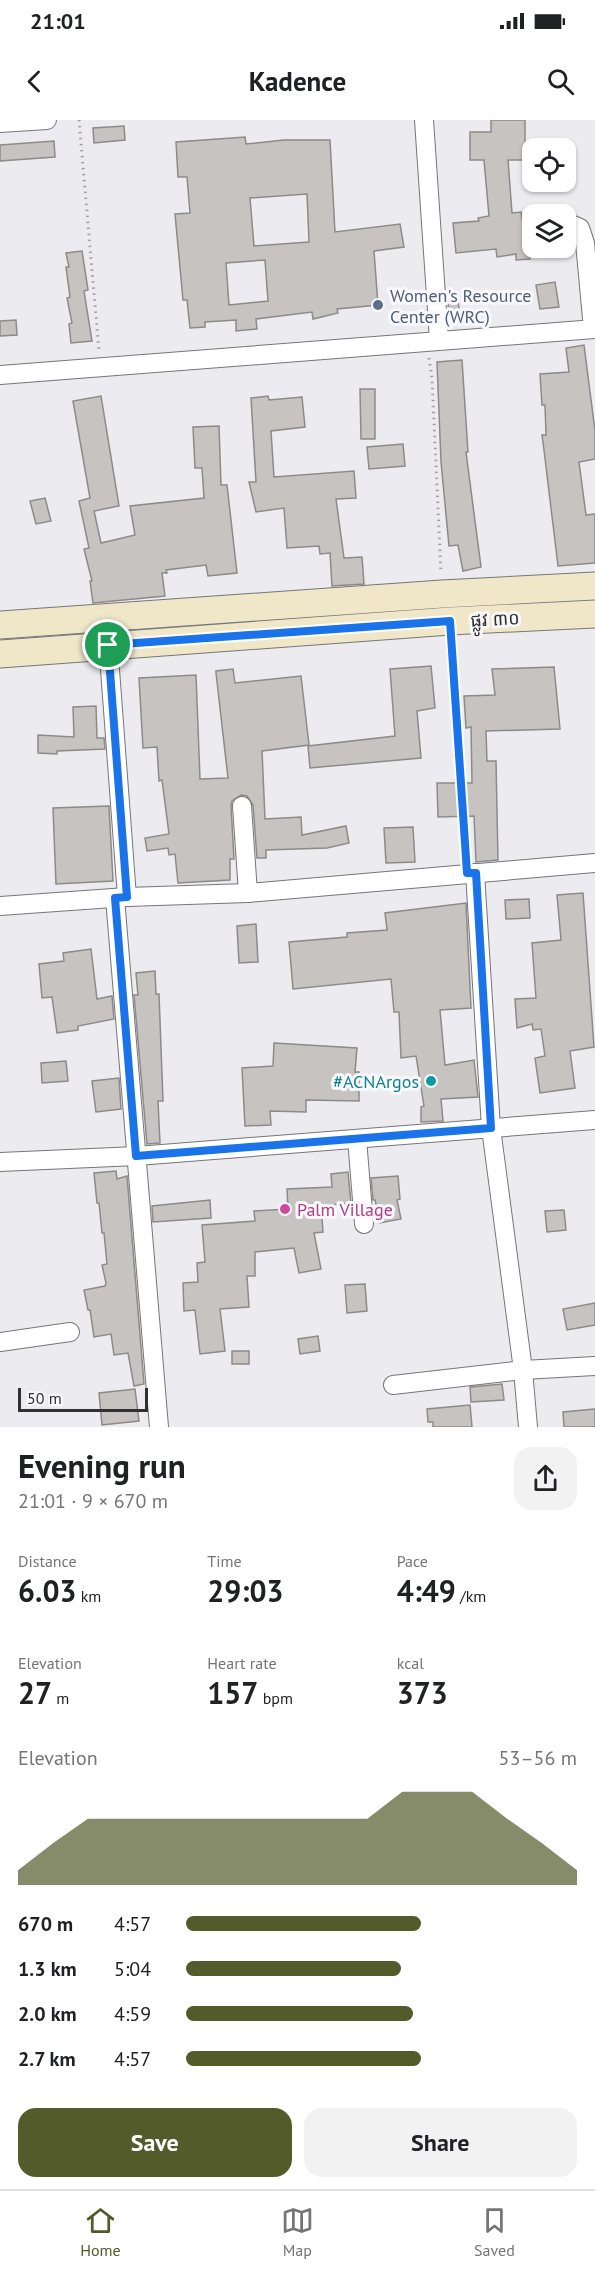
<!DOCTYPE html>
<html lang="en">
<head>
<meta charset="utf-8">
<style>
	:root { --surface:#fff; --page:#f2f2f2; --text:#202124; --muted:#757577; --line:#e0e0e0; --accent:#535b2a }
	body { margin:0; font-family:"PT Sans","Noto Sans Khmer",sans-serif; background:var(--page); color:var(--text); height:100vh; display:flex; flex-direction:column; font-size:22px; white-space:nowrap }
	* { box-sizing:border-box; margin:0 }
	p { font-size:20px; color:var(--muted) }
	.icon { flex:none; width:33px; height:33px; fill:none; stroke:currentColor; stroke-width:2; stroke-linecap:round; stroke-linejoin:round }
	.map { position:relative; height:1307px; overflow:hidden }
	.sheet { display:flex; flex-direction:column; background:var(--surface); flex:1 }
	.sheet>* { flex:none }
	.fabs { position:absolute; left:522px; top:18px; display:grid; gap:12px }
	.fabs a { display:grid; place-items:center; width:54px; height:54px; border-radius:12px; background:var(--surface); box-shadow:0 2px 4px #0004; font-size:30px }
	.scale { position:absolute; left:18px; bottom:15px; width:130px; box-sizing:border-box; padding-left:6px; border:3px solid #313132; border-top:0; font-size:16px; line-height:21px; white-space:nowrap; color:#313132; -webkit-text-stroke:4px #f9f9fd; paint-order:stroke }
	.pin { position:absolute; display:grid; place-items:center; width:51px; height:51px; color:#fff; margin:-26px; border:3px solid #fff; border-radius:50%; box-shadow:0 2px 6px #0007 }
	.round { display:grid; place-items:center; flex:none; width:63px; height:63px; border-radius:18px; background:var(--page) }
	.headline { display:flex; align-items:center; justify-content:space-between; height:102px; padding:0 18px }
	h1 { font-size:33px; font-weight:800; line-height:45px }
	.figures { display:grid; grid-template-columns:repeat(3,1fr); gap:9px; height:102px; padding:6px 18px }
	.figures div { display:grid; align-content:center }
	.figures b { font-size:30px; font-weight:800 }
	.figures small { font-size:16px; font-weight:400 }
	.figures p { font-size:16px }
	.chart { height:168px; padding:12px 18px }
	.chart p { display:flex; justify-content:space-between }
	.chart svg { width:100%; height:108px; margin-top:6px; fill:var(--accent); opacity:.7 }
	.action { display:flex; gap:12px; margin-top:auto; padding:12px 18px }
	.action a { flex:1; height:69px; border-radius:18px; background:var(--accent); color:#fff; font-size:24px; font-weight:800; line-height:69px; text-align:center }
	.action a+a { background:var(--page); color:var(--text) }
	ul { padding:0 18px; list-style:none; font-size:20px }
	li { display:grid; grid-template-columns:96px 72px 1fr; align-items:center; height:45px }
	li i { height:15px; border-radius:8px; background:var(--accent) }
	.status { display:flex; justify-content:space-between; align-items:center; height:42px; padding:0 30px; background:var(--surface); direction:ltr }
	.status svg { height:16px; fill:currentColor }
	header { display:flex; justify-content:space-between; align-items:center; height:78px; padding:0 18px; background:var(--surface); font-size:27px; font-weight:800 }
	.tabs { display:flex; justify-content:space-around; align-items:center; height:84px; border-top:2px solid var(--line); background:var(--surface); font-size:16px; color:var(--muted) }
	.tabs a { display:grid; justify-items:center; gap:3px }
	.tabs .current { color:var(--accent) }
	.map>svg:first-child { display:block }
</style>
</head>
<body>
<div class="status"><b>21:01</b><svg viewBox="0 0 49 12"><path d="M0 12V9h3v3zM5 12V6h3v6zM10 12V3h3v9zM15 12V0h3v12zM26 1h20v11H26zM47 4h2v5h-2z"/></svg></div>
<header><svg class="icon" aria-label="back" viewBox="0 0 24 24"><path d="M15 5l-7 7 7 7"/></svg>Kadence<svg class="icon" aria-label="search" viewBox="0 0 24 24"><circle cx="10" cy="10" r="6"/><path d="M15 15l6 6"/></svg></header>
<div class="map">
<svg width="595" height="1307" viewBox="0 0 595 1307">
	<rect width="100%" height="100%" fill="#ecebf0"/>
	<g fill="#c7c3c0" stroke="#8d8a87" stroke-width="1.5" fill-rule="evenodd">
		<path d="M 491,0 L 525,0 L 525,40 L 508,40 L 512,93 L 521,92 L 530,139 L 516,140 L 516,134 L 497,137 L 496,129 L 456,133 L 453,103 L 479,101 L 478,98 L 489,96 L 484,40 L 470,40 L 470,12 L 491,12 Z"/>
		<path d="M 124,6 L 125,20 L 94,23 L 93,8 Z"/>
		<path d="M 245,17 L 246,24 L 284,20 L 330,20 L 335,112 L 400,104 L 404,127 L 374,131 L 378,185 L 337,189 L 338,193 L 313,199 L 312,192 L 256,199 L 257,209 L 236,211 L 236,200 L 205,202 L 205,207 L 190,208 L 187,180 L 183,180 L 175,94 L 190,93 L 187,57 L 178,57 L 176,22 ZM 307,74 L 309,122 L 254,126 L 250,78 ZM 265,140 L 268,181 L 229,185 L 226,143 Z"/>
		<path d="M 54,21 L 55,37 L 0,41 L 0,25 Z"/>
		<path d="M 82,131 L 88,170 L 84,171 L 92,221 L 71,223 L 69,204 L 72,203 L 67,178 L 70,177 L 66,147 L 69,147 L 66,133 Z"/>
		<path d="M 555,162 L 559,187 L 540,189 L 536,165 Z"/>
		<path d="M 458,180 L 460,198 L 449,200 L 448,181 Z"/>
		<path d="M 16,200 L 17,215 L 0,216 L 0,201 Z"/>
		<path d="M 584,225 L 595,311 L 595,339 L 579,342 L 586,395 L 595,394 L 595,443 L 558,446 L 544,330 L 542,315 L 546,315 L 545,285 L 542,285 L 540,254 L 569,252 L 566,228 Z"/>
		<path d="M 462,240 L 468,332 L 466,332 L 481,447 L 463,451 L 458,425 L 449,426 L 441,342 L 437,242 Z"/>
		<path d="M 360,269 L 375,269 L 375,319 L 361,319 Z"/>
		<path d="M 101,276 L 119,386 L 94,391 L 101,423 L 135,415 L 130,386 L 204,378 L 202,348 L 195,348 L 193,307 L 219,306 L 221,365 L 227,365 L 237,453 L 208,456 L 206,445 L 166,450 L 167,453 L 162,453 L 165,476 L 93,483 L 90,461 L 92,461 L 84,429 L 89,428 L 79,381 L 90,378 L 73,281 Z"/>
		<path d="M 268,276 L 269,280 L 302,277 L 305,307 L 271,311 L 274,357 L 354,351 L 356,378 L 336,379 L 344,438 L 362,437 L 364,464 L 332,466 L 330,433 L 320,434 L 319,426 L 287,428 L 284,388 L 256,392 L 249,362 L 256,362 L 251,278 Z"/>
		<path d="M 403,324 L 405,346 L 369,349 L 367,327 Z"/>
		<path d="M 45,378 L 51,401 L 36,404 L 30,381 Z"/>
		<path d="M 431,546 L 435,588 L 417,591 L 421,638 L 310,648 L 308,626 L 395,616 L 390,549 Z"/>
		<path d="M 554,547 L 560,609 L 486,611 L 487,641 L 496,641 L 498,740 L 476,742 L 474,696 L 438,697 L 437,663 L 472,663 L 471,607 L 466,608 L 464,576 L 495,575 L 492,549 Z"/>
		<path d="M 233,549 L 235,563 L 301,556 L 309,625 L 262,631 L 265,699 L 301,697 L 302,715 L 346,706 L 349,723 L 327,728 L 266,730 L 266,738 L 257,738 L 253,685 L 247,676 L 241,675 L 232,681 L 231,686 L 234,739 L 230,739 L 230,760 L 178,763 L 175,734 L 169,735 L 168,728 L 147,731 L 145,718 L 169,714 L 162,660 L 159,661 L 157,627 L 143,628 L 139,558 L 196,555 L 200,659 L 228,658 L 216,553 L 216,551 Z"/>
		<path d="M 96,586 L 97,618 L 104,618 L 105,629 L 57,631 L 57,634 L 38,633 L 38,615 L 74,617 L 73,587 Z"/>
		<path d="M 109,686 L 113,761 L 56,764 L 53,688 Z"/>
		<path d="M 413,707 L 415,742 L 386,743 L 384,708 Z"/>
		<path d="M 583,773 L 594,927 L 570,931 L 575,968 L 540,973 L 535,938 L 545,936 L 541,909 L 533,910 L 532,904 L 517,908 L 515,879 L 536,878 L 532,823 L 561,820 L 557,775 Z"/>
		<path d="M 529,779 L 530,798 L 506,799 L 505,780 Z"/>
		<path d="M 466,783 L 471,888 L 440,890 L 445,945 L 474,940 L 478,977 L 441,979 L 443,1001 L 421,1002 L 421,987 L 424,986 L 416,936 L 401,938 L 399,892 L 394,892 L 391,859 L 293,869 L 289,822 L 347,817 L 347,813 L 387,810 L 385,793 Z"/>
		<path d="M 256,804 L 258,842 L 239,843 L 237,806 Z"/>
		<path d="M 91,829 L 97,879 L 112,876 L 114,899 L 78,906 L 78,910 L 57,913 L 52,877 L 42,878 L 39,844 L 64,841 L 63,833 Z"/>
		<path d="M 155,851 L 156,874 L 159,874 L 163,981 L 158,981 L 160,1023 L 147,1024 L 134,875 L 138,875 L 136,853 Z"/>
		<path d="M 274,923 L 357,928 L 355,952 L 359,952 L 359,981 L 306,980 L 306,992 L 270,991 L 271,1005 L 245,1006 L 242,948 L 273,946 Z"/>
		<path d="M 66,941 L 68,961 L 42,963 L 41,943 Z"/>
		<path d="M 119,958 L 121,989 L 96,992 L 92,961 Z"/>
		<path d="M 116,1051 L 117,1059 L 127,1056 L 144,1264 L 134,1266 L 128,1233 L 114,1235 L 111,1214 L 94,1217 L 90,1190 L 88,1190 L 84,1170 L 105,1166 L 106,1163 L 102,1145 L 107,1144 L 104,1113 L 102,1113 L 99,1083 L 97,1083 L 94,1053 Z"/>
		<path d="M 348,1052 L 351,1083 L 321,1086 L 323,1112 L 314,1113 L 321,1149 L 299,1153 L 294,1128 L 255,1132 L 255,1156 L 247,1156 L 249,1187 L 220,1189 L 225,1231 L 200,1234 L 195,1190 L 184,1191 L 183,1163 L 198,1162 L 197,1143 L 205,1142 L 202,1105 L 255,1101 L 254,1091 L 288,1089 L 287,1069 L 332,1067 L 331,1054 Z"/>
		<path d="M 398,1056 L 400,1079 L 397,1080 L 401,1099 L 380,1103 L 375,1080 L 373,1080 L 371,1058 Z"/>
		<path d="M 210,1080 L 211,1098 L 153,1102 L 152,1086 Z"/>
		<path d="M 564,1090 L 566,1110 L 547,1112 L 545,1091 Z"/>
		<path d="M 365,1164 L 367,1191 L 347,1193 L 345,1165 Z"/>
		<path d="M 595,1183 L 595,1205 L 567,1210 L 563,1189 Z"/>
		<path d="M 318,1216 L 320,1231 L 300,1234 L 298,1219 Z"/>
		<rect x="232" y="1231" width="17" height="13"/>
		<path d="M 502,1264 L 504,1280 L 471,1282 L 470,1267 Z"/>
		<path d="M 135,1269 L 139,1301 L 102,1305 L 99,1273 Z"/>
		<path d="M 470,1285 L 472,1307 L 433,1307 L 433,1302 L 428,1302 L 427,1289 Z"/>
		<path d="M 595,1289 L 595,1307 L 564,1307 L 563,1292 Z"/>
	</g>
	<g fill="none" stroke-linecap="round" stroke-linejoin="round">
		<g stroke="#767579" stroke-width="20">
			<g id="street">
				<path d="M 424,0 L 439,220"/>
				<path d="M 0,3 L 47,0"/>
				<path d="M 566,102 L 580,108 L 585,123 L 593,209"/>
				<path d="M 0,255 L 595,209"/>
				<path d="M 106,496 L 127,777"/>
				<path d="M 242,686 L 248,773"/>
				<path d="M 475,753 L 491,1008 L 523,1250 L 528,1307"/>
				<path d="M 115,778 L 159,1307"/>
				<path d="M 0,786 L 127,777 L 248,773 L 595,743"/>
				<path d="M 357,1019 L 364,1104"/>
				<path d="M 0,1042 L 137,1036 L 595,1000"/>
				<path d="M 0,1222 L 70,1212"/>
				<path d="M 393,1265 L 523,1250 L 595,1246"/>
			</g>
		</g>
		<g stroke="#767579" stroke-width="29">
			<g id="secondary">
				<path d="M 0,505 L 442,474 L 595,466"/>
				<path d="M 0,534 L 450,501 L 595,494"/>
			</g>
		</g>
		<g stroke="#a0a0a3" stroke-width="3" stroke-dasharray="1.5 4.5" stroke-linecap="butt">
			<path d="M 79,0 L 99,231"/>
			<path d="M 429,238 L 432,258 L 441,453"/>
			<path d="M 452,521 L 466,739"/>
		</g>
		<use href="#street" stroke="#fff" stroke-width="18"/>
		<use href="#secondary" stroke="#efe7c8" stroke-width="27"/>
	</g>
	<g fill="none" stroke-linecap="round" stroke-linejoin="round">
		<g stroke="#fff" stroke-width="12">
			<path id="route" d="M 450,501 L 467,753 L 476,753 L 491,1008 L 136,1036 L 115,778 L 127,777 L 108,525 Z"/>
		</g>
		<use href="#route" stroke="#1a73e8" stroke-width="8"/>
	</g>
	<circle fill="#5c6f8a" stroke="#f9f9fd" stroke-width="2" cx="378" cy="185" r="6"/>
	<circle fill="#0f9aa8" stroke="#f9f9fd" stroke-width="2" cx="431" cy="961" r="6"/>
	<circle fill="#d1479c" stroke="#f9f9fd" stroke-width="2" cx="285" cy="1089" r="6"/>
	<g text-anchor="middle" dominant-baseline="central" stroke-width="6" stroke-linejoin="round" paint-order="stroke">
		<g font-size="18" fill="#4e5e75" stroke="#f9f9fd" text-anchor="start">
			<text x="390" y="175">Women's Resource<tspan x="390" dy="21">Center (WRC)</tspan></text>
		</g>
		<g font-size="18" fill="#313132" stroke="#f9f9fd">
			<text transform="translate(495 499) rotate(-3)">ផ្លូវ ៣០</text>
		</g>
		<g font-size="18" fill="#0d838f" stroke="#f9f9fd" text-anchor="end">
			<text x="419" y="961">#ACNArgos</text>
		</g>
		<g font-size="18" fill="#b23c85" stroke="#f9f9fd" text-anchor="start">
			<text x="297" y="1089">Palm Village</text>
		</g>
	</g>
</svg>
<div class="fabs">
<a><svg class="icon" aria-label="locate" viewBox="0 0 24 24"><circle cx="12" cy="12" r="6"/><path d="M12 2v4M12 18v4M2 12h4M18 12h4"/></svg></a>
<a><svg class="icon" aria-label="layers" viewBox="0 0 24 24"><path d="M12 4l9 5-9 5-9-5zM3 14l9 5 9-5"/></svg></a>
</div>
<div class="scale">50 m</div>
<div class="pin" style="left:108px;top:525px;background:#1e9e55"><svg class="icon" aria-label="arrive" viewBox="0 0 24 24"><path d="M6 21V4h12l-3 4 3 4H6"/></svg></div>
</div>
<section class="sheet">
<div class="headline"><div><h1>Evening run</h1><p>21:01 · 9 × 670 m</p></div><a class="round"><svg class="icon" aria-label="share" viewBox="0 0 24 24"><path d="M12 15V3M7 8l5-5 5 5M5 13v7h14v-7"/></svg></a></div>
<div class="figures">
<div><p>Distance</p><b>6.03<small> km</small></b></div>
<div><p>Time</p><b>29:03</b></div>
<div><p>Pace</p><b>4:49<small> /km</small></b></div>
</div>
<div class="figures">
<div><p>Elevation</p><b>27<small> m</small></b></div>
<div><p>Heart rate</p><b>157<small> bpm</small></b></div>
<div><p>kcal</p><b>373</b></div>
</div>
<div class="chart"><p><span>Elevation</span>53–56 m</p>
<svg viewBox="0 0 160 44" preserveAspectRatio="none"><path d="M0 44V38L10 27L20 17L30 17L40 17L50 17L60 17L70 17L80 17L90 17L100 17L110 6L120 6L130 6L140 17L150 27L160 38V44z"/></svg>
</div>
<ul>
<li><b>670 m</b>4:57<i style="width:60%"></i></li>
<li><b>1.3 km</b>5:04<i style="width:55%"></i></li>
<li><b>2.0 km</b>4:59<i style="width:58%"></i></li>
<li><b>2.7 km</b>4:57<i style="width:60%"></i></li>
</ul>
<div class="action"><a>Save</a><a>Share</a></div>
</section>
<nav class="tabs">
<a class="current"><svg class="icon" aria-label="home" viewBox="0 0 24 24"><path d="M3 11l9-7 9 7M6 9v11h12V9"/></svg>Home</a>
<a><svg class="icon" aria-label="map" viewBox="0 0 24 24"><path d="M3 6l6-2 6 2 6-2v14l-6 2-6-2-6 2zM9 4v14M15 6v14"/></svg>Map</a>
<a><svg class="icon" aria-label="saved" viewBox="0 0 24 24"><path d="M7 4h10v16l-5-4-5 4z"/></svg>Saved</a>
</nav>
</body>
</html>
